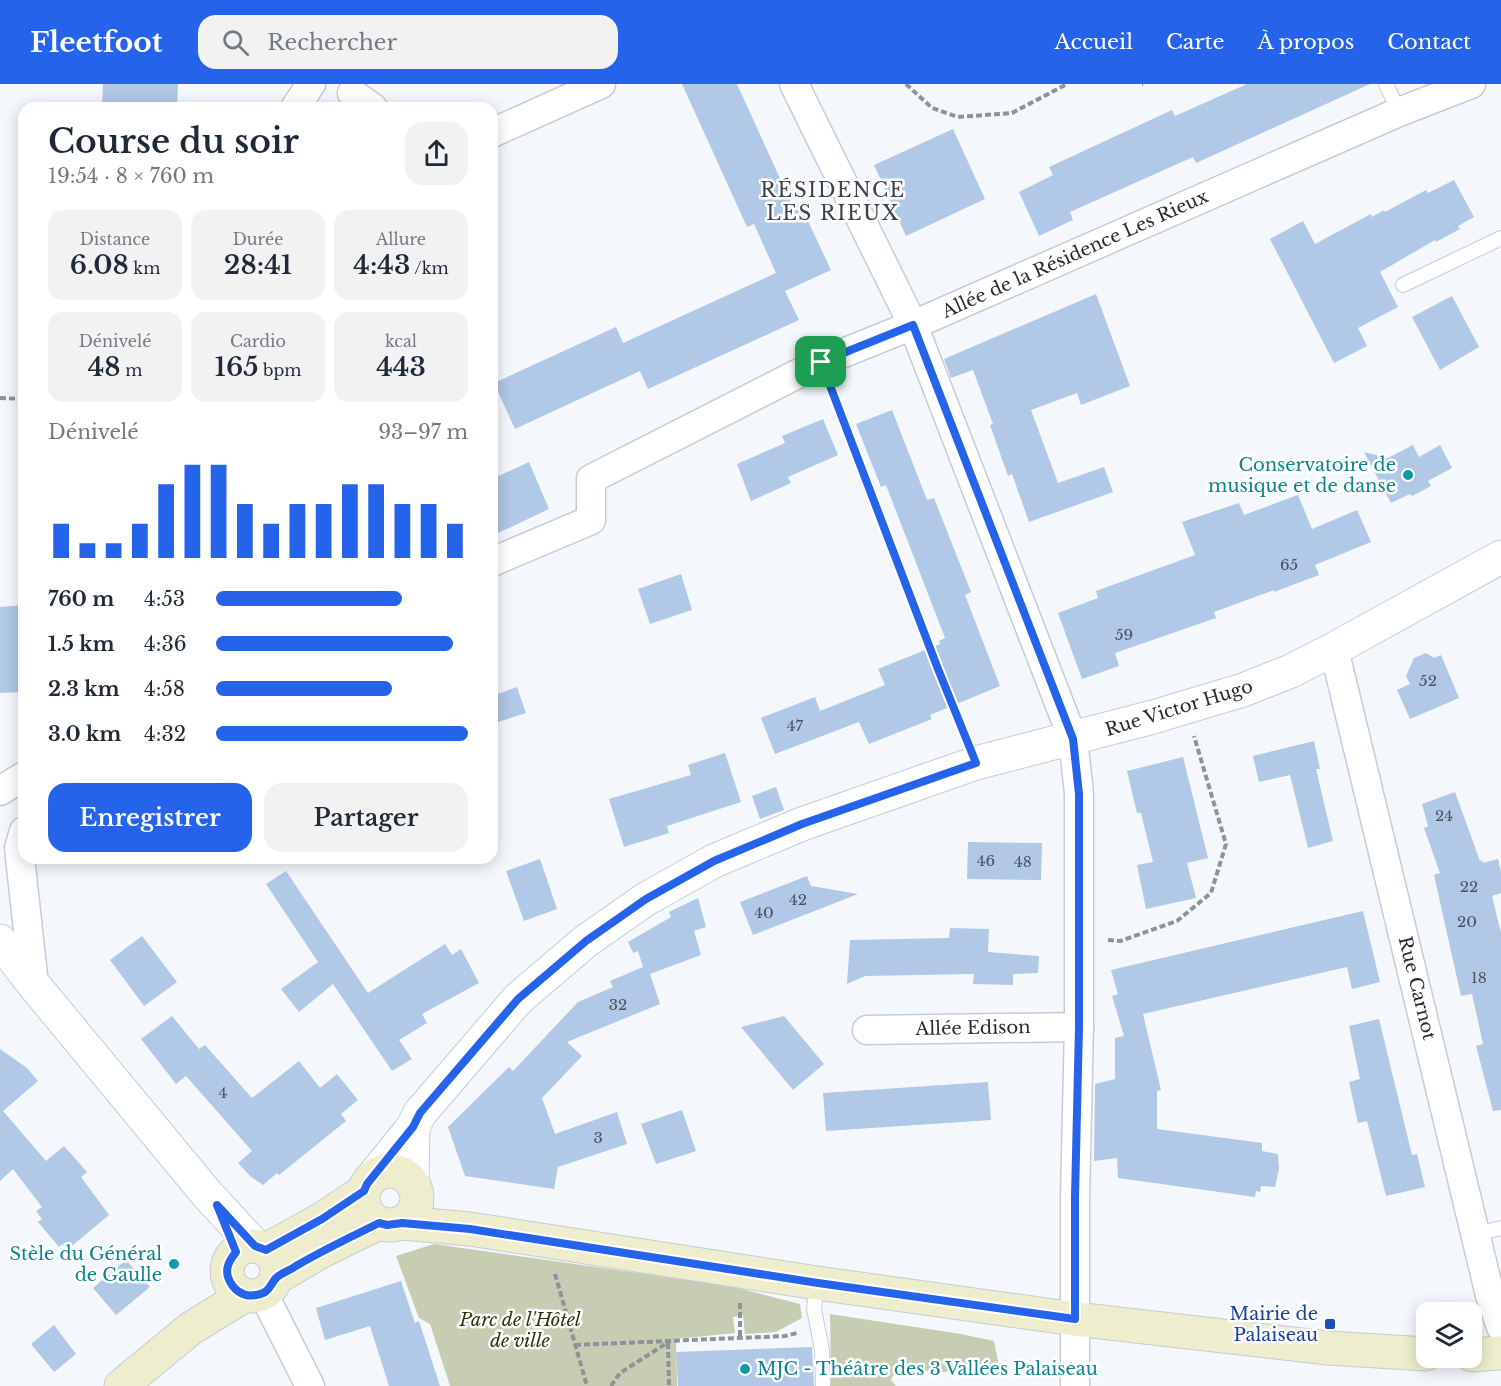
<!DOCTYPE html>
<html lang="fr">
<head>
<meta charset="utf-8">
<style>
	:root { --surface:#fff; --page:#f2f2f3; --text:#1f2937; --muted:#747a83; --accent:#2563eb }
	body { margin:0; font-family:"Libre Baskerville",serif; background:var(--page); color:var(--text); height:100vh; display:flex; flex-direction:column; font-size:22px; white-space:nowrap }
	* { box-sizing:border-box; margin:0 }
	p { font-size:20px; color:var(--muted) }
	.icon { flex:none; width:33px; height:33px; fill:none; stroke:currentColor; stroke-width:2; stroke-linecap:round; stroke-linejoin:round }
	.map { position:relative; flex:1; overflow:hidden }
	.drawer { position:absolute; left:18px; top:18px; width:480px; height:762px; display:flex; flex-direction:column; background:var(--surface); border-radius:18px; box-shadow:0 3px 15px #0003 }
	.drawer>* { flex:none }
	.tools { position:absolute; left:1416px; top:1218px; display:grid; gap:12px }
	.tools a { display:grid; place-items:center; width:66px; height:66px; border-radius:12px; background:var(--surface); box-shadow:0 3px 15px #0003; font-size:30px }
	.pin { position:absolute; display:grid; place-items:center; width:51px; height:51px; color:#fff; margin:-26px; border-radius:12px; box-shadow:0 3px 9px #0006 }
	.round { display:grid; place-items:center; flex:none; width:63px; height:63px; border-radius:18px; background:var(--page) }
	.headline { display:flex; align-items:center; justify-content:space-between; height:102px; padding:0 30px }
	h1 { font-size:33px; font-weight:600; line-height:45px }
	.figures { display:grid; grid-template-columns:repeat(3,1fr); gap:9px; height:102px; padding:6px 30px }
	.figures div { display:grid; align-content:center; border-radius:15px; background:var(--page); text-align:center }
	.figures b { font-size:26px; font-weight:600 }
	.figures small { font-size:16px; font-weight:400 }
	.figures p { font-size:16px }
	.chart { height:168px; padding:12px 30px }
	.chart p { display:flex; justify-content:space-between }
	.chart svg { width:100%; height:108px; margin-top:6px; stroke:var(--accent); stroke-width:6 }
	.button { display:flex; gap:12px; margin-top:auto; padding:12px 30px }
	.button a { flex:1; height:69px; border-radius:18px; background:var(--accent); color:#fff; font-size:24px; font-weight:600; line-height:69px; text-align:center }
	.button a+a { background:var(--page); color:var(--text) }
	ul { padding:0 30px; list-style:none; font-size:20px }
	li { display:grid; grid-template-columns:96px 72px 1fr; align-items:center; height:45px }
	li i { height:15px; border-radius:8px; background:var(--accent) }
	header { display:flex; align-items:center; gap:36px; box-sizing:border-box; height:84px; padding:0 30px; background:var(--accent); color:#fff }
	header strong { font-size:28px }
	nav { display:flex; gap:33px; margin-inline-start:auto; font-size:21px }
	.search { width:420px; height:54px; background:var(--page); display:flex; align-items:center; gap:15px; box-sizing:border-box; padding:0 21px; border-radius:18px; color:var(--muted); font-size:22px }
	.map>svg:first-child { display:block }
</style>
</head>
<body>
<header>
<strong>Fleetfoot</strong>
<div class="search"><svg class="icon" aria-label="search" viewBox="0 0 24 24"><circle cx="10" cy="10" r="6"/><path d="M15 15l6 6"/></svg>Rechercher</div>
<nav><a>Accueil</a><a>Carte</a><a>À propos</a><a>Contact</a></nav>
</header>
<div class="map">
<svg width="1501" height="1302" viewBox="0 0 1501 1302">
	<rect width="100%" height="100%" fill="#f4f8fd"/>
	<g fill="#c7cdb2">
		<path d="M 434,1160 L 730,1202 L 800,1220 L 802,1234 L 776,1248 L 745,1250 L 743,1231 L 733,1233 L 735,1249 L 676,1255 L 677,1302 L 450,1302 L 430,1240 L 419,1234 L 396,1172 Z"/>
		<path d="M 830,1230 L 961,1250 L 994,1257 L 999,1282 L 943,1288 L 896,1284 L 891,1296 L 896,1302 L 831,1302 Z"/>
	</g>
	<g fill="#b1c8e6">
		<path d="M 103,0 L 178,0 L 177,24 L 102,24 Z"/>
		<path d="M 682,0 L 737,0 L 793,123 L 800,120 L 831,186 L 785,207 L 799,236 L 648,305 L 640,287 L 515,345 L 494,299 L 616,243 L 623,259 L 776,189 L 754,140 L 747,143 Z"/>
		<path d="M 1247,0 L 1370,0 L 1196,79 L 1193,73 L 1070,128 L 1073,136 L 1039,152 L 1019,108 L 1053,91 L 1049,83 L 1172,26 L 1175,32 Z"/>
		<path d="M 953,45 L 985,115 L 906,152 L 874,81 Z"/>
		<path d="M 1454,96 L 1474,133 L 1458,142 L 1460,145 L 1436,158 L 1435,156 L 1380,188 L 1398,223 L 1358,244 L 1367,262 L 1334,279 L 1270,155 L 1303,137 L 1315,160 L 1371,130 L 1372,133 L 1384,126 L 1385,128 L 1426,106 L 1428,109 Z"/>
		<path d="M 1096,210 L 1130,302 L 1081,321 L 1077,309 L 1031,326 L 1058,399 L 1104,383 L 1113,408 L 1029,438 L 1012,390 L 1008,392 L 990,341 L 993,340 L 973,286 L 951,294 L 944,275 Z"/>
		<path d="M 1452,212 L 1479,263 L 1440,286 L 1412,233 Z"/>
		<path d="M 892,326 L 927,416 L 934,414 L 971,508 L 965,511 L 1000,602 L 930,631 L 932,635 L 869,660 L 859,638 L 775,670 L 761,634 L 815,613 L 820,627 L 885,601 L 878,585 L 940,560 L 939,557 L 945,554 L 886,401 L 881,403 L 856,340 Z"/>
		<path d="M 823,335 L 838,371 L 788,393 L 791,399 L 751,417 L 737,380 L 785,359 L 782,352 Z"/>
		<path d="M 1413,361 L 1419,373 L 1440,361 L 1452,384 L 1428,397 L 1431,402 L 1412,412 L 1410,410 L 1391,419 L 1364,368 L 1388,374 Z"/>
		<path d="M 529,378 L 549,425 L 492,452 L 492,395 Z"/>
		<path d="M 1298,411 L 1312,445 L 1357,426 L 1371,458 L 1315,481 L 1319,491 L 1274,508 L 1274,506 L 1214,528 L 1216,534 L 1115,569 L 1119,582 L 1082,595 L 1058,529 L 1098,514 L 1096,507 L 1195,471 L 1182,438 L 1239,419 L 1244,431 Z"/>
		<path d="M 681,490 L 692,526 L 650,540 L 638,505 Z"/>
		<path d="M 24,521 L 24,608 L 0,609 L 0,523 Z"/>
		<path d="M 1426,569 L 1434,574 L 1441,571 L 1459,614 L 1410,635 L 1397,606 L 1410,600 L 1406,592 L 1414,574 Z"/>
		<path d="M 517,603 L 526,629 L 492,640 L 492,612 Z"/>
		<path d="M 1314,657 L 1320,685 L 1316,685 L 1333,757 L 1308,764 L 1290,691 L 1259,698 L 1253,672 Z"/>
		<path d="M 725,669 L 741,718 L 667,742 L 669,749 L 624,763 L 609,715 L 691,691 L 688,681 Z"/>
		<path d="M 1183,673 L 1208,774 L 1187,779 L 1196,814 L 1146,825 L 1137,781 L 1153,778 L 1141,729 L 1137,729 L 1127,687 Z"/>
		<path d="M 776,703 L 784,726 L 760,735 L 752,712 Z"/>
		<path d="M 1455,708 L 1480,777 L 1482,776 L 1483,779 L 1498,775 L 1501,788 L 1501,809 L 1492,812 L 1501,849 L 1501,1026 L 1493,1027 L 1476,962 L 1483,960 L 1472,910 L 1461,912 L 1434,791 L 1440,789 L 1424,744 L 1428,742 L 1422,720 Z"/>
		<path d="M 968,758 L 1042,759 L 1041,796 L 967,795 Z"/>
		<path d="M 540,775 L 557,825 L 524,837 L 506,787 Z"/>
		<path d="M 286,787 L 368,909 L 445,860 L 452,871 L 461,865 L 479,899 L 422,930 L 427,939 L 399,956 L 412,975 L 392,987 L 333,900 L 299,928 L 281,905 L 318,878 L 266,800 Z"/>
		<path d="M 807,792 L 811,802 L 858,810 L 753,851 L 740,818 Z"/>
		<path d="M 698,814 L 706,843 L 694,847 L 701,871 L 650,890 L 660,920 L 567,958 L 582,972 L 542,1014 L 555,1050 L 617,1028 L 627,1060 L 558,1083 L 554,1105 L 465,1092 L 448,1043 L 509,983 L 513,987 L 578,918 L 613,903 L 610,897 L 643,883 L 638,867 L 633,869 L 628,858 L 671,833 L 669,828 Z"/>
		<path d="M 1363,827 L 1380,898 L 1352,905 L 1347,883 L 1143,930 L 1161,1006 L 1157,1007 L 1157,1045 L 1262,1059 L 1262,1067 L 1278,1070 L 1279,1085 L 1275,1103 L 1261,1102 L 1260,1108 L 1256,1107 L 1255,1113 L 1118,1094 L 1117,1074 L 1094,1077 L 1095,1000 L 1115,995 L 1115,954 L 1124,952 L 1112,912 L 1118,910 L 1111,886 Z"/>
		<path d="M 950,844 L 989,845 L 988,868 L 1039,872 L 1038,889 L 1013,890 L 1013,901 L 973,900 L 974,890 L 865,892 L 847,900 L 850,856 L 949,854 Z"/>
		<path d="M 142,852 L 177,898 L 144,922 L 110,876 Z"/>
		<path d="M 172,932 L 199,965 L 205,961 L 252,1014 L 299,977 L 320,1004 L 337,990 L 358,1016 L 341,1030 L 346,1037 L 279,1091 L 277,1089 L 263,1101 L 250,1092 L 238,1079 L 252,1067 L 186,992 L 176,1000 L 141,955 Z"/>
		<path d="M 784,932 L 824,980 L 793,1006 L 741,943 Z"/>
		<path d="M 1379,935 L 1412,1071 L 1417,1070 L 1425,1103 L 1386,1112 L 1367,1037 L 1358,1039 L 1349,998 L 1360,995 L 1349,942 Z"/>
		<path d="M 0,965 L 27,984 L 38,997 L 3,1027 L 46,1077 L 64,1062 L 87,1088 L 81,1093 L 109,1131 L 67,1166 L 62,1160 L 59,1163 L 38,1138 L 42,1135 L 36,1127 L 42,1123 L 13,1085 L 0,1097 Z"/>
		<path d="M 988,998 L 991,1036 L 826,1047 L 823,1009 Z"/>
		<path d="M 682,1026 L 696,1067 L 656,1080 L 641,1040 Z"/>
		<path d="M 126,1176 L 150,1203 L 116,1231 L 93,1204 Z"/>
		<path d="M 401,1197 L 415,1239 L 419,1237 L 440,1302 L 389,1302 L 370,1242 L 325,1256 L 316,1224 Z"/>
		<path d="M 54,1241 L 76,1270 L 54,1288 L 31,1260 Z"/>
		<path d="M 812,1263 L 814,1302 L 678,1302 L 676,1268 Z"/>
	</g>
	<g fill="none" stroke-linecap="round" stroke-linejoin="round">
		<g stroke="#c5ccd4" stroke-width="16">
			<g id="service">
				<path d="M 1386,0 L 1399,28"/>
				<path d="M 1403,201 L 1501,154"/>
				<path d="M 1476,1150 L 1501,1144"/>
				<path d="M 817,1199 L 814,1225 L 822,1266 L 823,1302"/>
			</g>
		</g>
		<g stroke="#c5ccd4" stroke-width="31">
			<g id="minor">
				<path d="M 794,0 L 913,241 L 1073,655 L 1079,709 L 1079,943 L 1075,1113 L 1075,1302"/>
				<path d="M 352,9 L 373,24"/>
				<path d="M 295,24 L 311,0"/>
				<path d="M 492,49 L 601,0"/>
				<path d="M 492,478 L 591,436 L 591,395 L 821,278 L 913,241 L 1399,28 L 1471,0"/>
				<path d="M 1334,565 L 1490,1211 L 1501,1243"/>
				<path d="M 0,707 L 24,692"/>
				<path d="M 24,747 L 19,764 L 34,901"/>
				<path d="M 867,946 L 1079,943"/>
				<path d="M 263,1209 L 310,1302"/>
			</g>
		</g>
		<g stroke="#c5ccd4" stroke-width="35">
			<g id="tertiary">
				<path d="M 0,857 L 34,901 L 207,1110 L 255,1162"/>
				<path d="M 371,1095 L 413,1043 L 420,1029 L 518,915 L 586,857 L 646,815 L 714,777 L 802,740 L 976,679 L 1153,633 L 1243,606 L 1291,587 L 1334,565 L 1501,473"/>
				<path d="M 412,1099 L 413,1043"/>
			</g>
		</g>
		<g stroke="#c5ccd4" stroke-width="35">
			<g id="secondary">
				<circle cx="390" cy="1114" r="27"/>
				<path d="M 402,1139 L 470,1145 L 817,1199 L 1075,1235 L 1328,1264 L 1426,1270"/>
				<circle cx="252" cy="1187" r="25"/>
				<path d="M 266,1166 L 322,1135 L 364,1107"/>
				<path d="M 276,1194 L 322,1167 L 379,1139"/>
				<path d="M 1472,1271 L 1501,1269"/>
				<path d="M 121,1302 L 190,1245 L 245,1211"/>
			</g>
		</g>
		<g stroke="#8f9297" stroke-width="4" stroke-dasharray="6 3" stroke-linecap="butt">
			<path d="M 906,0 L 932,24 L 958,33 L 1012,29 L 1067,0"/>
			<path d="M 1142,0 L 1143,0"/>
			<path d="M 831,304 L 964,650"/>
			<path d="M 0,314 L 24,315"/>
			<path d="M 1108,856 L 1120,857 L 1177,837 L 1211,809 L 1226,760 L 1194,652"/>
			<path d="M 555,1190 L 587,1302"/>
			<path d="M 740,1219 L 740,1254"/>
			<path d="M 668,1259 L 669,1302"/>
			<path d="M 575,1261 L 785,1252 L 797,1249"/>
			<path d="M 611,1302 L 620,1289 L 667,1259"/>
		</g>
		<use href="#service" stroke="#fff" stroke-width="14"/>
		<use href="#minor" stroke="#fff" stroke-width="28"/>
		<use href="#tertiary" stroke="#fff" stroke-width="33"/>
		<use href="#secondary" stroke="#eeeece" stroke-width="33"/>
	</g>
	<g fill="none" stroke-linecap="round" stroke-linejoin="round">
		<g stroke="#fff" stroke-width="12">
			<path id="route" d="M 913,241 L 1073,655 L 1079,710 L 1079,943 L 1075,1113 L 1075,1235 L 818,1199 L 470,1145 L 402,1139 L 387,1141 L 379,1139 C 351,1153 323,1166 296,1182 C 291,1186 281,1189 276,1194 C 269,1202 270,1209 256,1211 C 243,1214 232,1205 228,1193 C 225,1183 230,1176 236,1168 L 217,1121 L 255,1162 L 266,1166 L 322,1135 L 364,1107 L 367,1100 L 413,1043 L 420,1029 L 518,915 L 586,857 L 646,815 L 714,777 L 802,740 L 976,679 L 938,585 L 821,278 Z"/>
		</g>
		<use href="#route" stroke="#2563eb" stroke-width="8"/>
	</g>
	<g fill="#0f9aa8" stroke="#fff" stroke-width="2">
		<circle cx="1408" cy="391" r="6"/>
		<circle cx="174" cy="1180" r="6"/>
		<circle cx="745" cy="1285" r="6"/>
	</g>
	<rect fill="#1a4fb4" stroke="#fff" stroke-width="2" x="1324" y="1234" width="12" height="12" rx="3"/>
	<g text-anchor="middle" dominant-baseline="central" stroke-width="5" stroke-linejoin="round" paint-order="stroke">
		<g font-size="15" fill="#4b525d">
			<text x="1289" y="480">65</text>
			<text x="1124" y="550">59</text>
			<text x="1428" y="596">52</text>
			<text x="795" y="641">47</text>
			<text x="1444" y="731">24</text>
			<text x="986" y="776">46</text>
			<text x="1023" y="777">48</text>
			<text x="1469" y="802">22</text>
			<text x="798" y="815">42</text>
			<text x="764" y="828">40</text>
			<text x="1467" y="837">20</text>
			<text x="1479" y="893">18</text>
			<text x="618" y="920">32</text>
			<text x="223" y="1008">4</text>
			<text x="598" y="1053">3</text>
		</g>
		<g font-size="18" fill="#292b2f" stroke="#fff">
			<text transform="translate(1075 170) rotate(-24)">Allée de la Résidence Les Rieux</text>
			<text transform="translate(1179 624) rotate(-17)">Rue Victor Hugo</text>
			<text transform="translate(1417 904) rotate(76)">Rue Carnot</text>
			<text transform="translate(973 944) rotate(-1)">Allée Edison</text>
		</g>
		<g font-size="18" fill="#0d838f" stroke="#fff" text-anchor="end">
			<text x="1396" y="381">Conservatoire de<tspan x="1396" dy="21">musique et de danse</tspan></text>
			<text x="162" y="1170">Stèle du Général<tspan x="162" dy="21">de Gaulle</tspan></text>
			<text x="757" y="1285" text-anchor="start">MJC - Théâtre des 3 Vallées Palaiseau</text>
		</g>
		<g font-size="18" fill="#164399" stroke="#fff" text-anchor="end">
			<text x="1318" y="1230">Mairie de<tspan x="1318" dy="21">Palaiseau</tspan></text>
		</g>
		<g font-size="18" font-style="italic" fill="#2e3509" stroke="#fff">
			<text x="520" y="1236">Parc de l'Hôtel<tspan x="520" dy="21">de ville</tspan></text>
		</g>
		<g font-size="20" letter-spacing="1.5" fill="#3d434a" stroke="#fff">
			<text x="833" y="106">RÉSIDENCE<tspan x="833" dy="23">LES RIEUX</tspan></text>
		</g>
	</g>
</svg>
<div class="tools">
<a><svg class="icon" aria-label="layers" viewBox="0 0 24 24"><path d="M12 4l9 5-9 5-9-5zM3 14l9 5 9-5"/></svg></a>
</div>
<div class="pin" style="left:821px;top:278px;background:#1e9e55"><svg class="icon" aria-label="arrive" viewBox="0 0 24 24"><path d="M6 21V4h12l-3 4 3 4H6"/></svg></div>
<section class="drawer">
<div class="headline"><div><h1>Course du soir</h1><p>19:54 · 8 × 760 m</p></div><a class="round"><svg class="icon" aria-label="share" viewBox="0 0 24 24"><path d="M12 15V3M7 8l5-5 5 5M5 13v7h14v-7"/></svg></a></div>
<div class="figures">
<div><p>Distance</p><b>6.08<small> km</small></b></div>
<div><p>Durée</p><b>28:41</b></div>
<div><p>Allure</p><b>4:43<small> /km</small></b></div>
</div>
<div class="figures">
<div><p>Dénivelé</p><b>48<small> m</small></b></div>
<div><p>Cardio</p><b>165<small> bpm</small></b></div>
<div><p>kcal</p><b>443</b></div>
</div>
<div class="chart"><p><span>Dénivelé</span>93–97 m</p>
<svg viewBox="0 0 160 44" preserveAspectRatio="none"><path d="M5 44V30M15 44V38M25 44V38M35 44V30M45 44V14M55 44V6M65 44V6M75 44V22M85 44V30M95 44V22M105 44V22M115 44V14M125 44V14M135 44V22M145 44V22M155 44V30"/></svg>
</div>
<ul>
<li><b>760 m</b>4:53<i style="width:74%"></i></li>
<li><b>1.5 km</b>4:36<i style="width:94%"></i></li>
<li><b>2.3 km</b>4:58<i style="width:70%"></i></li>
<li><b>3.0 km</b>4:32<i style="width:100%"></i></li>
</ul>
<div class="button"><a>Enregistrer</a><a>Partager</a></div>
</section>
</div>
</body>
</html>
